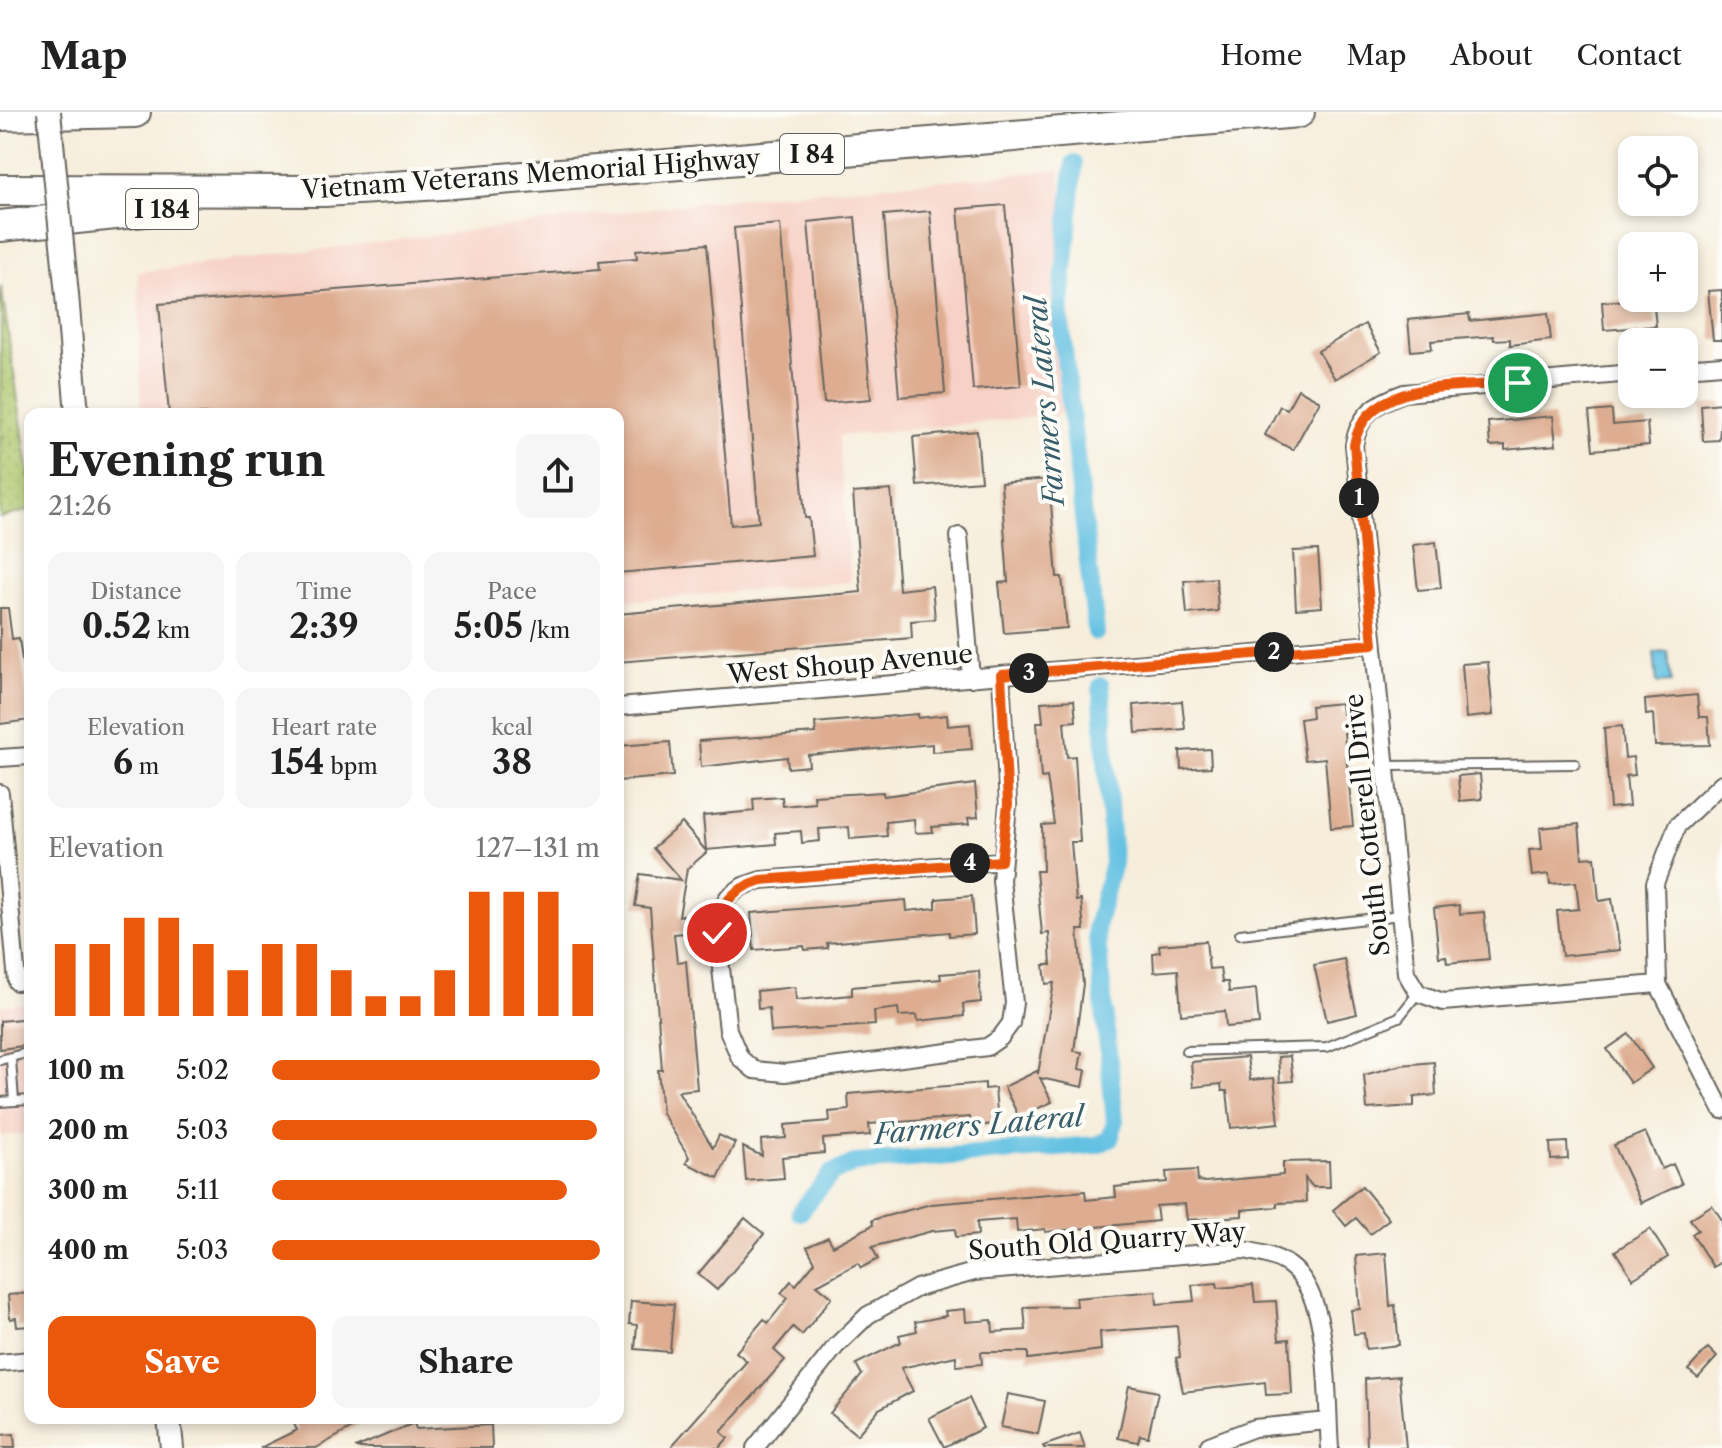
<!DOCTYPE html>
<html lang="en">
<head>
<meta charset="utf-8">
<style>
	:root { --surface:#fff; --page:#f6f6f6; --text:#222; --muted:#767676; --line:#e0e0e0; --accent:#ea580c }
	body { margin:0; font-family:"Libre Caslon Text",serif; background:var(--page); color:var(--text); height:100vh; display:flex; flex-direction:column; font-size:30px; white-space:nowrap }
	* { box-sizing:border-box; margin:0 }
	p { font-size:26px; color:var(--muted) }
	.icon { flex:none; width:44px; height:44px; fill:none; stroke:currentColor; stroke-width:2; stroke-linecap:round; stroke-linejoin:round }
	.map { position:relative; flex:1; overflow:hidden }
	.sheet { position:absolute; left:24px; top:296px; width:600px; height:1016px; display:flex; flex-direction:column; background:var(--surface); border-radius:16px; box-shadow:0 4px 12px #0003 }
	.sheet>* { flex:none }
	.fabs { position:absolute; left:1618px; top:24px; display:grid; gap:16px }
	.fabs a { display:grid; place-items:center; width:80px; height:80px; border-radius:16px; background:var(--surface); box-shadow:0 4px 12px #0003; font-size:40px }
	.pin { position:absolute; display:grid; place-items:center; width:68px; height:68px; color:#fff; margin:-34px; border:4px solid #fff; border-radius:50%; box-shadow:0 2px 8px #0007 }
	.km { position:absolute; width:40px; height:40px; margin:-20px; border-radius:50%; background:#222; color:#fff; font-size:22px; line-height:40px; text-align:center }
	.round { display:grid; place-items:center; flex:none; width:84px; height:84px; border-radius:16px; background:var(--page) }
	.summary { display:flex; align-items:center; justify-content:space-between; height:136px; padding:0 24px }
	h1 { font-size:44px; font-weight:700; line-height:60px }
	.figures { display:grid; grid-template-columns:repeat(3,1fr); gap:12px; height:136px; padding:8px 24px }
	.figures div { display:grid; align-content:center; border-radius:16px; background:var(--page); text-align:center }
	.figures b { font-size:34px; font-weight:700 }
	.figures small { font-size:22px; font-weight:400 }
	.figures p { font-size:22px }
	.chart { height:224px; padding:16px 24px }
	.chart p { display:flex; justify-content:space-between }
	.chart svg { width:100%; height:144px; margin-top:8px; stroke:var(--accent); stroke-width:6 }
	.cta { display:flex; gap:16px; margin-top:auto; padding:16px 24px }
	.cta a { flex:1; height:92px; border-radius:16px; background:var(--accent); color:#fff; font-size:32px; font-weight:700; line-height:92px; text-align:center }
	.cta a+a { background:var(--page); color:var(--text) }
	ul { padding:0 24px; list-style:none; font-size:26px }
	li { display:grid; grid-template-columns:128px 96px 1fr; align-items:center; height:60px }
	li i { height:20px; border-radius:10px; background:var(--accent) }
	header { display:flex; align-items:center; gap:48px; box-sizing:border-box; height:112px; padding:0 40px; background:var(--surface); border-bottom:2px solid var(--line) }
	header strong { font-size:38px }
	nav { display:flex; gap:44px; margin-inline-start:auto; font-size:28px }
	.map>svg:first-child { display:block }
</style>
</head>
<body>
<header>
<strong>Map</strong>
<nav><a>Home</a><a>Map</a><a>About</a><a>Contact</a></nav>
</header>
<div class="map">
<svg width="1722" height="1336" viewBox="0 0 1722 1336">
	<defs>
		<pattern id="park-dots" width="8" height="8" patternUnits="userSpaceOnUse" patternTransform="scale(2)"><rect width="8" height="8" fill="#aec86e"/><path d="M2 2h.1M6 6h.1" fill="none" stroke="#95ab5f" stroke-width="1.8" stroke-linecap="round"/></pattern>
	</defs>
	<rect width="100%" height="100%" fill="#fdfcf7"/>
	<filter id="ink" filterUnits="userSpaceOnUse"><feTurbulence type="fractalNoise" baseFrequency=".0125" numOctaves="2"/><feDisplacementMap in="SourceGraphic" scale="16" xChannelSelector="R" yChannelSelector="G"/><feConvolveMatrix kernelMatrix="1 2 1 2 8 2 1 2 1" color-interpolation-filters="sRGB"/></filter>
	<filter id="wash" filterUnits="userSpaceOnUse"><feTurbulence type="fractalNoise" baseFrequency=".006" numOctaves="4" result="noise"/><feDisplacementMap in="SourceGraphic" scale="32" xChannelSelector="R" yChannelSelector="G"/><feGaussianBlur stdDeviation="1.8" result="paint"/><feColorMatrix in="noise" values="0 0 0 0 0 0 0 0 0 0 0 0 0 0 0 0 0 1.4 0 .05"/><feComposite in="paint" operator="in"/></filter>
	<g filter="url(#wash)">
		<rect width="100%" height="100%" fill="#f6edda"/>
		<g fill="#f7d1c6">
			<path d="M 1060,58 L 1077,301 L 839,324 L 851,470 L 618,490 L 618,302 L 141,302 L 138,160 L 736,86 Z"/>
			<path d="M 30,891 L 30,1021 L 0,1024 L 0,894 Z"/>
		</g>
		<path fill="url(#park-dots)" stroke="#657245" stroke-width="2" d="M 1,174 L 30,369 L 30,398 L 0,406 Z"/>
		<path fill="#64c1e2" stroke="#406e7f" stroke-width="2" d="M 1668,540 L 1671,570 L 1657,571 L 1654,541 Z"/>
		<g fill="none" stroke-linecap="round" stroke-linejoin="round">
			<g stroke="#64c1e2" stroke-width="18">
				<path d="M 1074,52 L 1060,203 L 1096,520"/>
				<path d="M 800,1100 L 832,1061 L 856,1051 L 1096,1033 L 1110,1027 L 1115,1010 L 1096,815 L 1113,751 L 1101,574"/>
			</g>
		</g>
		<g id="blocks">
			<g fill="#dead91">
				<path d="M 1005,93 L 1021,274 L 973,278 L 958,97 Z"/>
				<path d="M 930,99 L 945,281 L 899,285 L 884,103 Z"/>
				<path d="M 855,105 L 871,287 L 824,291 L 808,110 Z"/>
				<path d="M 780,112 L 805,406 L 809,406 L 813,444 L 618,461 L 618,422 L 623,422 L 618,302 L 169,302 L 159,192 L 600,157 L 599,149 L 637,146 L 636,138 L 707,132 L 731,413 L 759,410 L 734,116 Z"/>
				<path d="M 1722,178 L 1722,228 L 1713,228 L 1708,179 Z"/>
				<path d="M 1653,186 L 1656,214 L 1604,218 L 1602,190 Z"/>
				<path d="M 1548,201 L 1551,228 L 1510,233 L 1510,227 L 1494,228 L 1493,224 L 1431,229 L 1432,237 L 1411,239 L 1408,208 L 1469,202 L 1470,209 Z"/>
				<path d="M 1365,212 L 1381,240 L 1335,267 L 1318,239 Z"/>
				<path d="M 1298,277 L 1320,289 L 1293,338 L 1265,323 L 1280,294 L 1287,297 Z"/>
				<path d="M 1722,291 L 1719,328 L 1703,329 L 1701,293 Z"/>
				<path d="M 1612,298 L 1613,313 L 1647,310 L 1649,333 L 1593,338 L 1589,300 Z"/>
				<path d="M 1553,304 L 1556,333 L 1505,338 L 1505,333 L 1490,334 L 1488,310 Z"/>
				<path d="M 977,319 L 981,369 L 917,374 L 913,325 Z"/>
				<path d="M 1049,367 L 1057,465 L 1062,465 L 1067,516 L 1004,521 L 999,471 L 1008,470 L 1001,371 Z"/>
				<path d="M 891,378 L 899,478 L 932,474 L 935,507 L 911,509 L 912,526 L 618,550 L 618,502 L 861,480 L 853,381 Z"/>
				<path d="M 1436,430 L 1441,476 L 1418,478 L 1413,433 Z"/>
				<path d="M 1318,438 L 1322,495 L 1296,497 L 1293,439 Z"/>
				<path d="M 1216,466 L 1218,499 L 1187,502 L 1184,469 Z"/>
				<path d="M 0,496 L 8,496 L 12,527 L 19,526 L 30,608 L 0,612 Z"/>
				<path d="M 1488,550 L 1493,603 L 1466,606 L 1462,552 Z"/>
				<path d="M 1697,583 L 1699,605 L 1708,605 L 1710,633 L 1655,634 L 1653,602 L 1646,603 L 1645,588 Z"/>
				<path d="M 1074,588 L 1076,609 L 1064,610 L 1067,645 L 1075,644 L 1080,730 L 1071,730 L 1076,789 L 1081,788 L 1084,818 L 1078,818 L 1083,872 L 1074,939 L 1082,940 L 1079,957 L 1086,958 L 1083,975 L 1040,966 L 1052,990 L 1019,1005 L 1004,975 L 1037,959 L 1038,962 L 1054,871 L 1046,872 L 1044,853 L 1051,853 L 1049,821 L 1042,822 L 1036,759 L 1043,759 L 1042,713 L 1054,712 L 1047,665 L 1041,666 L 1037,610 L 1043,610 L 1041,590 Z"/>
				<path d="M 1182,589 L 1185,617 L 1136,621 L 1134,593 Z"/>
				<path d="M 1341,591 L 1342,602 L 1349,602 L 1351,621 L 1344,621 L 1353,714 L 1331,716 L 1325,646 L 1305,648 L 1300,607 L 1312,605 L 1311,594 Z"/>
				<path d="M 918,602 L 918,606 L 947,603 L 948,614 L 970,612 L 972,637 L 932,640 L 932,632 L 808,643 L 809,654 L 788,656 L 787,645 L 701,655 L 699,629 L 816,621 L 815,611 Z"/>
				<path d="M 1622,614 L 1625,646 L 1633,645 L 1635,663 L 1626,664 L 1629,694 L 1610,696 L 1604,616 Z"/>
				<path d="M 670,630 L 673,664 L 618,669 L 618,634 Z"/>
				<path d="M 1210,637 L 1211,655 L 1181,657 L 1180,639 Z"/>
				<path d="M 1480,662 L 1482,687 L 1460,689 L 1458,664 Z"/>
				<path d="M 975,672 L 978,705 L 968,706 L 969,712 L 932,715 L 933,720 L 915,721 L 914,707 L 886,710 L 887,724 L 850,727 L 849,715 L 819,717 L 820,729 L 802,731 L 801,719 L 775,721 L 776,732 L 706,738 L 703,704 L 754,699 L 753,687 L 782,685 L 783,694 L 815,691 L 814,684 L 883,680 L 883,684 Z"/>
				<path d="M 682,711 L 707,740 L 687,757 L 679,804 L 683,803 L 684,821 L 674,822 L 677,850 L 686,849 L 697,977 L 678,979 L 713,1036 L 719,1023 L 735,1031 L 718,1066 L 686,1051 L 689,1045 L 662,1001 L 658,958 L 662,958 L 650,796 L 635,794 L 640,762 L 681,768 L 653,736 Z"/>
				<path d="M 1579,712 L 1582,746 L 1595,745 L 1599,789 L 1612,787 L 1620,838 L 1562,844 L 1557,799 L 1579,797 L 1576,770 L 1550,772 L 1549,762 L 1532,764 L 1529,738 L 1542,737 L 1540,716 Z"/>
				<path d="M 972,784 L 975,822 L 949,824 L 949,820 L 827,831 L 828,836 L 805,838 L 804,834 L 754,838 L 751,801 L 906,788 L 907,799 L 936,796 L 936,787 Z"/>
				<path d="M 1459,793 L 1460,802 L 1484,800 L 1489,847 L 1447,851 L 1446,844 L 1439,845 L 1434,796 Z"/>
				<path d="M 1206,829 L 1209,857 L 1220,856 L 1222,870 L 1228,870 L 1229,880 L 1256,877 L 1259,912 L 1226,915 L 1225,899 L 1181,903 L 1178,858 L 1154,860 L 1153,841 L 1160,840 L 1159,833 Z"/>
				<path d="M 1344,847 L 1357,902 L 1327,909 L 1314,853 Z"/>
				<path d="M 979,859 L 981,890 L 963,892 L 964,904 L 918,909 L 917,903 L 899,904 L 898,896 L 874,899 L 875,913 L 771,920 L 769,896 L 758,897 L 757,879 L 795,875 L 796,888 L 852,883 L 852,875 L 941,867 L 940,862 Z"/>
				<path d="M 30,906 L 30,933 L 0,937 L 0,909 Z"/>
				<path d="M 1629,922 L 1652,956 L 1630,971 L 1607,937 Z"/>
				<path d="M 1290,944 L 1293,969 L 1280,970 L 1278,945 Z"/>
				<path d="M 1247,945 L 1250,968 L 1274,966 L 1279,1011 L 1231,1016 L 1227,979 L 1222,979 L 1221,972 L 1193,975 L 1191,950 Z"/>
				<path d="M 1434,950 L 1436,983 L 1414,985 L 1414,994 L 1367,997 L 1364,963 L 1401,953 Z"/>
				<path d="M 985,971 L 985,977 L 995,976 L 998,1012 L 970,1014 L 970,1005 L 869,1012 L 870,1023 L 823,1027 L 824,1041 L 782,1045 L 784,1066 L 746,1069 L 743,1035 L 762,1044 L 761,1028 L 786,1026 L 785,1013 L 830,1009 L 829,1000 L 849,998 L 848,982 Z"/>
				<path d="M 1645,1020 L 1662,1057 L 1673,1052 L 1682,1072 L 1641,1091 L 1614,1033 Z"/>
				<path d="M 1567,1030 L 1568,1047 L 1551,1048 L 1550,1031 Z"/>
				<path d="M 1329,1049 L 1330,1075 L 1313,1075 L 1305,1066 L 1306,1090 L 1277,1091 L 1277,1095 L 1242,1098 L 1242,1104 L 1187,1108 L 1185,1092 L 1156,1094 L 1158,1109 L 1045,1120 L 1045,1117 L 1017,1120 L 1016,1107 L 977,1110 L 978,1123 L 956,1125 L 955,1117 L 932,1119 L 872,1135 L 878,1147 L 861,1156 L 858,1151 L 817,1173 L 832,1185 L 802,1223 L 793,1215 L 774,1238 L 785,1248 L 721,1320 L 728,1326 L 719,1336 L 670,1336 L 747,1249 L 736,1240 L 764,1207 L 768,1211 L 788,1186 L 781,1181 L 791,1169 L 796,1173 L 815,1150 L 807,1135 L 828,1125 L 833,1134 L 873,1113 L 872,1108 L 931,1092 L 1085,1079 L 1086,1088 L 1116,1085 L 1115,1075 L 1167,1070 L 1166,1060 L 1197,1058 L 1198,1069 L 1205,1070 L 1283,1063 L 1283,1050 Z"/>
				<path d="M 1362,1074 L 1389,1107 L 1370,1122 L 1356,1106 L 1346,1114 L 1333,1098 Z"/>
				<path d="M 1712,1093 L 1722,1108 L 1722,1149 L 1713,1155 L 1692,1122 L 1698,1118 L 1690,1107 Z"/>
				<path d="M 745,1106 L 764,1122 L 717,1178 L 698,1162 Z"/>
				<path d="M 1650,1117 L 1668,1145 L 1633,1167 L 1615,1139 Z"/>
				<path d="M 1386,1141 L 1390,1194 L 1395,1193 L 1399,1233 L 1366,1237 L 1364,1221 L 1354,1222 L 1351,1198 L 1360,1197 L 1356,1144 Z"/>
				<path d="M 1217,1171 L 1218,1176 L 1253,1173 L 1255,1190 L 1276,1189 L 1279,1228 L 1289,1227 L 1292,1282 L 1266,1283 L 1265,1270 L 1183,1280 L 1176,1246 L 1180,1245 L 1177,1214 L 1100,1220 L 1101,1238 L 1028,1247 L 1028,1240 L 981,1240 L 982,1252 L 956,1254 L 956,1244 L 901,1256 L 913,1279 L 879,1297 L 857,1323 L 830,1301 L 862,1263 L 856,1252 L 901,1230 L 899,1223 L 917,1219 L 915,1210 L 946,1204 L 945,1199 L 965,1197 L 966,1210 L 992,1208 L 993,1220 L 1026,1218 L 1024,1195 L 1077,1194 L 1076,1186 L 1156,1179 L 1157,1192 L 1194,1189 L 1192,1173 Z"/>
				<path d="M 30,1181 L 30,1214 L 17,1215 L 16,1206 L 10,1207 L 8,1183 Z"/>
				<path d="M 631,1189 L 674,1192 L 670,1240 L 635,1237 L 637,1213 L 629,1212 Z"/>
				<path d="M 1708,1236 L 1717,1245 L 1698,1266 L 1688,1258 Z"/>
				<path d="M 1399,1264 L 1406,1336 L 1367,1336 L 1365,1267 Z"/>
				<path d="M 1129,1274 L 1158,1280 L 1148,1325 L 1140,1323 L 1138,1330 L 1118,1326 Z"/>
				<path d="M 1008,1282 L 1045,1289 L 1038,1322 L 1001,1315 Z"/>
				<path d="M 969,1286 L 983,1316 L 944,1335 L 929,1306 Z"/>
				<path d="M 291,1306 L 370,1306 L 316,1336 L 260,1336 L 297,1318 Z"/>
				<path d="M 414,1311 L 416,1317 L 491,1313 L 492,1336 L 355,1336 Z"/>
				<path d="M 1080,1321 L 1085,1336 L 1044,1336 L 1043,1334 Z"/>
				<path d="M 14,1322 L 15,1336 L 0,1336 L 0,1323 Z"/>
			</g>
		</g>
	</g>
	<g filter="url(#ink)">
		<use href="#blocks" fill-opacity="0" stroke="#68655e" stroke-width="2"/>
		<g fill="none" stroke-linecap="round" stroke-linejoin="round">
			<g stroke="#68655e" stroke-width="12">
				<g id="service">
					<path d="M 1386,654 L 1575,652"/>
					<path d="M 1240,822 L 1400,803"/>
					<path d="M 1186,939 L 1327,935 L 1399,905 L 1418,881"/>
					<path d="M 11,947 L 14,989"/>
					<path d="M 0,948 L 30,940"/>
					<path d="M 0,990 L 30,988"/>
				</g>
			</g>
			<g stroke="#68655e" stroke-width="20">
				<g id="minor">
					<path d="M 1684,256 L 1722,253"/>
					<path d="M 1632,261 L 1404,281 C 1376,291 1359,302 1354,333 L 1406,861 L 1418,881 L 1443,890 L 1658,872 L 1722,998"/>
					<path d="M 959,424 L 971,566"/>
					<path d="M 1001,563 L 1008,692 L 1001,768 L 1014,891 L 1011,911 L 1000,926 L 987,935 L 785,961 L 754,958 L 740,946 L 728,918 L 717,821 L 719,802 L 728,785 L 743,774 L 761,768 L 1001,749"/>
					<path d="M 618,595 L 1373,532"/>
					<path d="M 0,646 L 30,644"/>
					<path d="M 0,681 L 17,870"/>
					<path d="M 1658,872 L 1655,771 L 1677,714 L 1722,671"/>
					<path d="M 0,1251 L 30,1248"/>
					<path d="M 1209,1333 L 1254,1316 L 1328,1309"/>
					<path d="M 755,1336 L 836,1234 L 868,1203 L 917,1176 L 974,1160 L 1244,1138 C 1260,1141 1277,1144 1290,1154 C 1332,1185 1326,1287 1330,1336"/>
				</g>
			</g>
			<g stroke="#68655e" stroke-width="26">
				<g id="secondary">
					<path d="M 67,183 L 77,302"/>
					<path d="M 169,1306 L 172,1336"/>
				</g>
			</g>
			<g stroke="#68655e" stroke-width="34">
				<g id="motorway">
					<path d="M 0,3 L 135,0"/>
					<path d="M 0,78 L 324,79 L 441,72 L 1299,0"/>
					<path d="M 0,114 L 173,96"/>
				</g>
			</g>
			<use href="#service" stroke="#fff" stroke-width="8"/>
			<use href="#minor" stroke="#fff" stroke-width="16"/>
			<use href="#secondary" stroke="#fff" stroke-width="22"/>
			<use href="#motorway" stroke="#fff" stroke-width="30"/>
			<g stroke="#68655e" stroke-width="26" stroke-linecap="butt">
				<path id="secondary-bridge" d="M 49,0 L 67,183"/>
			</g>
			<use href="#secondary-bridge" stroke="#fff" stroke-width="22"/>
		</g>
	</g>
	<g fill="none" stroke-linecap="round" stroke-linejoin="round" filter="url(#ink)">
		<g stroke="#fff" stroke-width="16">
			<path id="route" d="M 717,821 C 720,792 732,777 761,768 L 1001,749 L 1008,692 L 1001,563 L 1373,532 L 1354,333 C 1366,265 1463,276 1518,271"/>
		</g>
		<use href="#route" stroke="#ea580c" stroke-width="10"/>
	</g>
	<g text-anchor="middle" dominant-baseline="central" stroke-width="8" stroke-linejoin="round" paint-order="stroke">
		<g fill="#fdfcf7" stroke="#605f5e" stroke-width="2">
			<rect x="780" y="22" width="64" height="40" rx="6"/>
			<rect x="126" y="77" width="72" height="40" rx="6"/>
		</g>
		<g font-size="24" font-weight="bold" fill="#1c1c1c">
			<text x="812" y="42">I 84</text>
			<text x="162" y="97">I 184</text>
		</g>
		<g font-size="26" fill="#1c1c1c" stroke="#fdfcf7">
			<text transform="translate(531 62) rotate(-4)">Vietnam Veterans Memorial Highway</text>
			<text transform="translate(850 552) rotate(-5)">West Shoup Avenue</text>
			<text transform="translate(1367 713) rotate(-96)">South Cotterell Drive</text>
			<text transform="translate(1107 1129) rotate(-4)">South Old Quarry Way</text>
		</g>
		<g font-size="28" font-style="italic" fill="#395e6b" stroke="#fdfcf7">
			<text transform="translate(1045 289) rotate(-95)">Farmers Lateral</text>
			<text transform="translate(979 1013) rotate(-5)">Farmers Lateral</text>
		</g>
	</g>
</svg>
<div class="fabs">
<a><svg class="icon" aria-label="locate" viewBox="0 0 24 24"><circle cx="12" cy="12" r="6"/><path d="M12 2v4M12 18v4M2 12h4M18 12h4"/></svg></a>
<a>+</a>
<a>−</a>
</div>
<div class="pin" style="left:1518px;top:271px;background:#1e9e55"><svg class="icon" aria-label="arrive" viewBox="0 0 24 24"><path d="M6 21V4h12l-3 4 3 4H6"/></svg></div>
<div class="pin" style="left:717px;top:821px;background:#d93025"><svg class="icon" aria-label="check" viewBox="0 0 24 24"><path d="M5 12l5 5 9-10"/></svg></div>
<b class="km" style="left:1359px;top:386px">1</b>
<b class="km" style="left:1274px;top:540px">2</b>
<b class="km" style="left:1029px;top:561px">3</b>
<b class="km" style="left:970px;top:751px">4</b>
<section class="sheet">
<div class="summary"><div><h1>Evening run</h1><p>21:26</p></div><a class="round"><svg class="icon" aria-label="share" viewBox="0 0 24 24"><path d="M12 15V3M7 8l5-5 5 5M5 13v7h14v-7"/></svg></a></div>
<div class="figures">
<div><p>Distance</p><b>0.52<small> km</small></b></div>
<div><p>Time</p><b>2:39</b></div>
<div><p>Pace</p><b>5:05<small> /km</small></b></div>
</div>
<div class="figures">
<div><p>Elevation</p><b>6<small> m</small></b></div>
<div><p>Heart rate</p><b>154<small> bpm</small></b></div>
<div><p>kcal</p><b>38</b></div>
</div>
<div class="chart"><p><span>Elevation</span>127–131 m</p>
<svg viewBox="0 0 160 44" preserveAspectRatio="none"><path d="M5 44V22M15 44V22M25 44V14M35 44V14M45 44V22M55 44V30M65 44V22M75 44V22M85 44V30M95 44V38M105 44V38M115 44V30M125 44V6M135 44V6M145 44V6M155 44V22"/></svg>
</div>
<ul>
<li><b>100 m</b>5:02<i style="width:100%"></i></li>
<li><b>200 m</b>5:03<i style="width:99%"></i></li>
<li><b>300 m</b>5:11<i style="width:90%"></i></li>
<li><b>400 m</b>5:03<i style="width:100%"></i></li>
</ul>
<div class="cta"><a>Save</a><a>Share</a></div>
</section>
</div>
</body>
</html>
